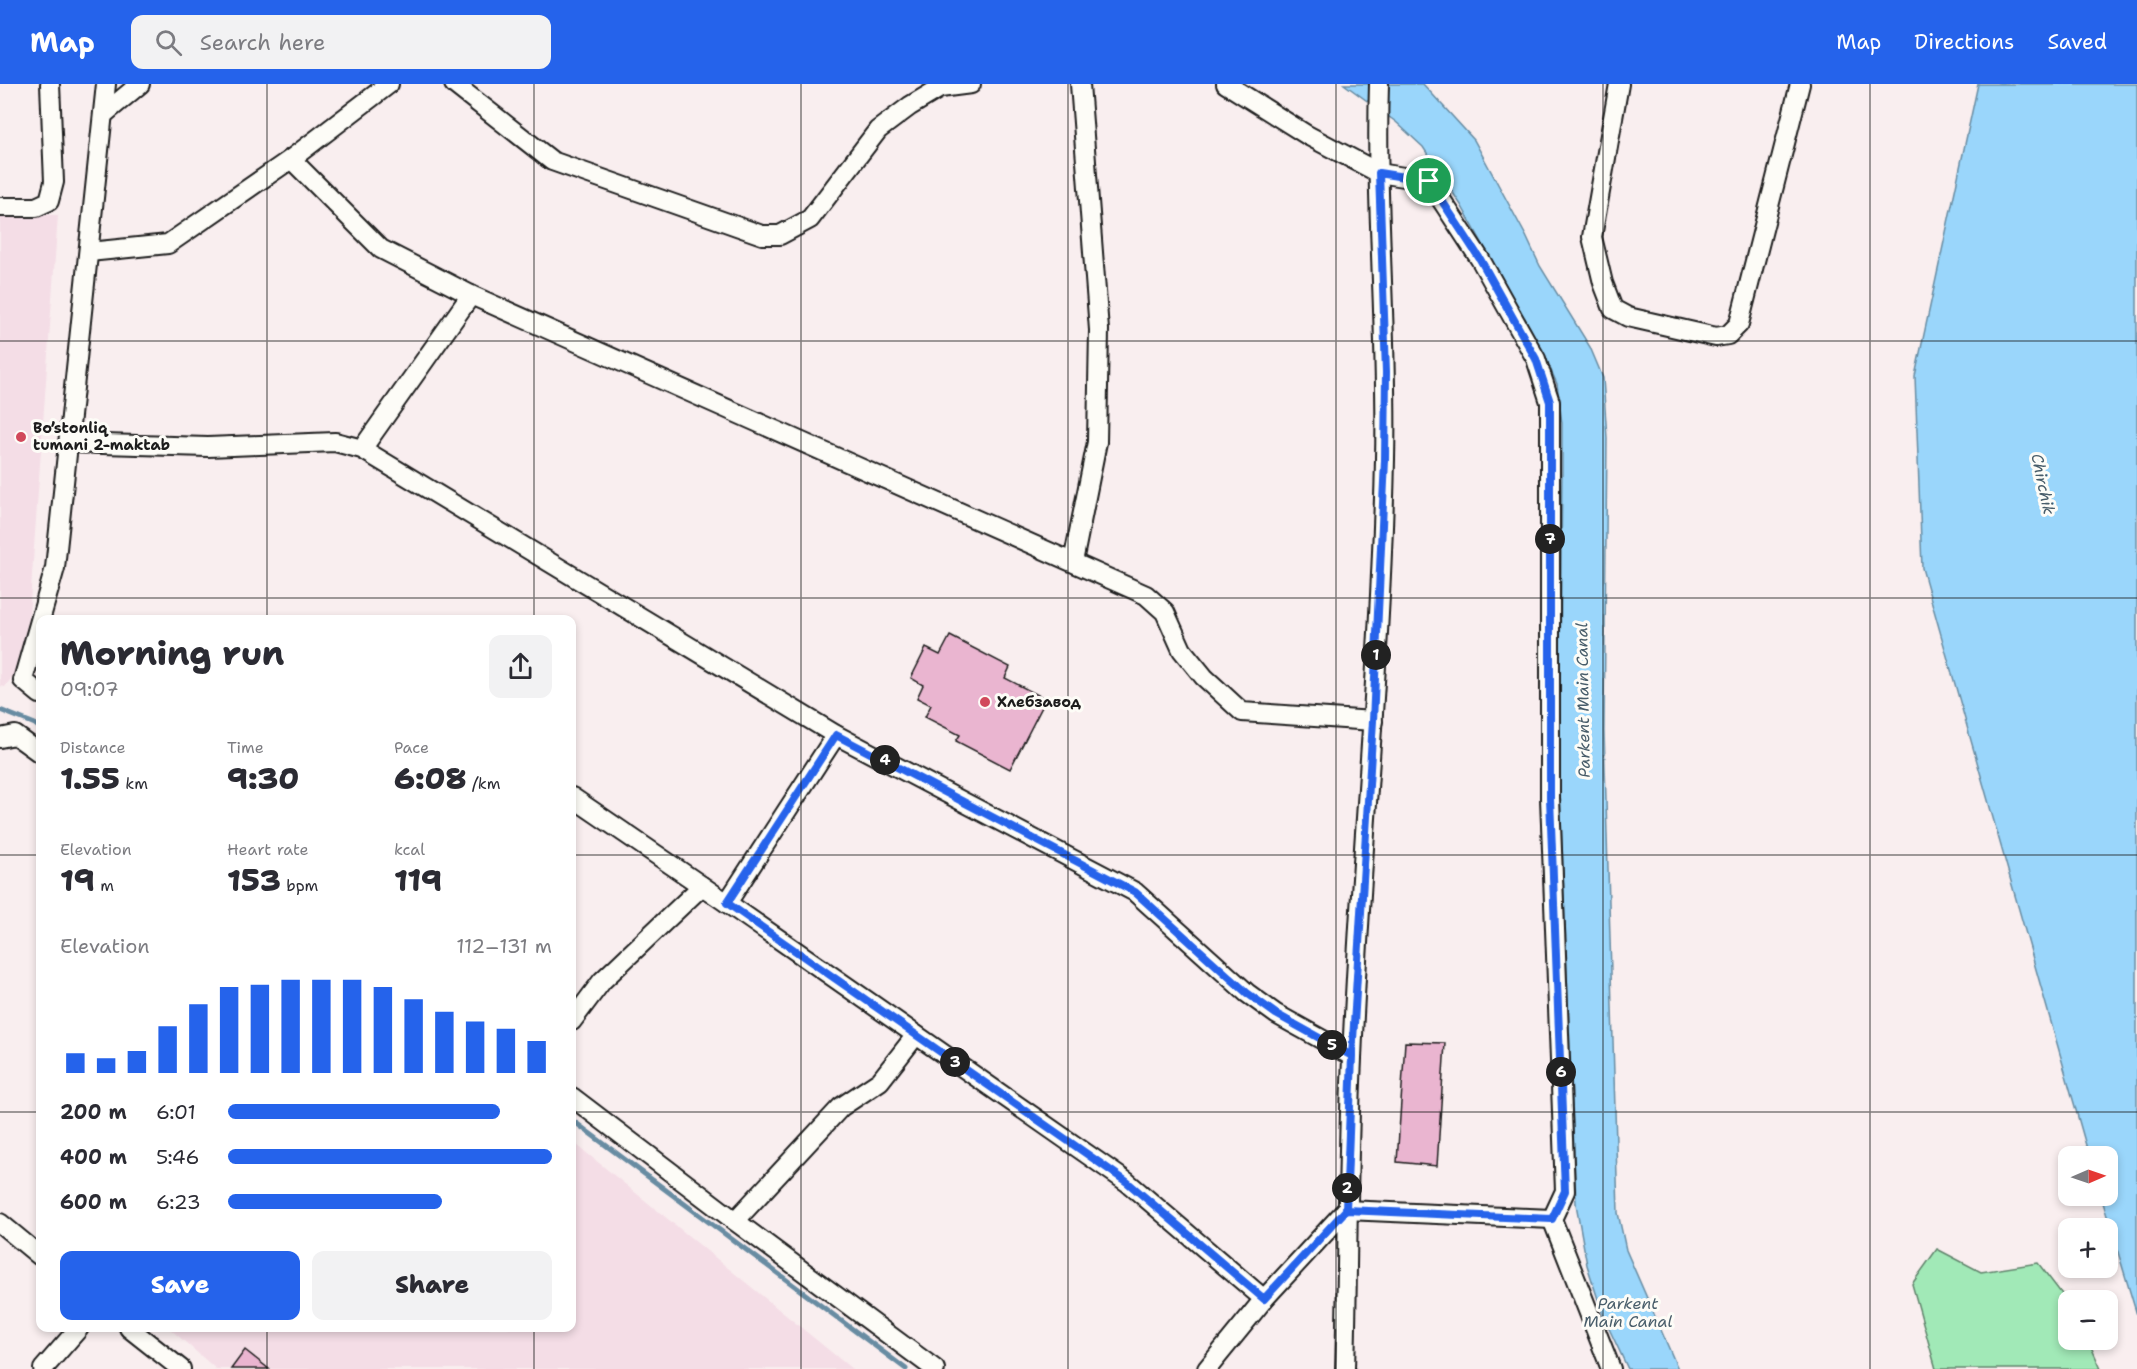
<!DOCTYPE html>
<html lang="en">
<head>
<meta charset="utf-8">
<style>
	:root { --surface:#fff; --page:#f2f2f3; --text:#2b2b33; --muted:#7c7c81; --accent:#2563eb }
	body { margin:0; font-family:"Shantell Sans",sans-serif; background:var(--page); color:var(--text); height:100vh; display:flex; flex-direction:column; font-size:22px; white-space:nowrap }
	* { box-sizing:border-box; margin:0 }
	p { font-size:20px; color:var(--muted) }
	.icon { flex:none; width:33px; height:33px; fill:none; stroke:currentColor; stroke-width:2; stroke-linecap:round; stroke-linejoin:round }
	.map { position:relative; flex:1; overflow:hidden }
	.panel { position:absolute; left:36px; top:531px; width:540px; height:717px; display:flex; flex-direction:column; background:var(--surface); border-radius:12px; box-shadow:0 3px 9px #0003 }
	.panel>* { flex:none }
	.needle { width:39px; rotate:88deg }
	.tools { position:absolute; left:2058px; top:1062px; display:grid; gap:12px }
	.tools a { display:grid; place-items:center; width:60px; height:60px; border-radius:12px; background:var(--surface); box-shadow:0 3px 9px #0003; font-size:30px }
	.pin { position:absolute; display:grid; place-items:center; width:51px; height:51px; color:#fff; margin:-26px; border:3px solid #fff; border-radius:50%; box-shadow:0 2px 6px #0007 }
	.km { position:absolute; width:30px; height:30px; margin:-15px; border-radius:50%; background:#222; color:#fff; font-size:16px; line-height:30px; text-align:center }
	.round { display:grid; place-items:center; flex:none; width:63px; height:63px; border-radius:12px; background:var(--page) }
	.summary { display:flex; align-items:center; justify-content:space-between; height:102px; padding:0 24px }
	h1 { font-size:33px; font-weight:800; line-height:45px }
	.metrics { display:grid; grid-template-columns:repeat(3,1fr); gap:9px; height:102px; padding:6px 24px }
	.metrics div { display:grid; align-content:center }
	.metrics b { font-size:30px; font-weight:800 }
	.metrics small { font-size:16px; font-weight:400 }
	.metrics p { font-size:16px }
	.chart { height:168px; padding:12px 24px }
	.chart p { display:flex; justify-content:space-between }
	.chart svg { width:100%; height:108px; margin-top:6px; stroke:var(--accent); stroke-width:6 }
	.cta { display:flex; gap:12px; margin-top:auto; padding:12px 24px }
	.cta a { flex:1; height:69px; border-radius:12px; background:var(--accent); color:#fff; font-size:24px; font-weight:800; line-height:69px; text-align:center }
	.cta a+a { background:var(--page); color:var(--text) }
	ul { padding:0 24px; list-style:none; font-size:20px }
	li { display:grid; grid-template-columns:96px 72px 1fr; align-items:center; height:45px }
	li i { height:15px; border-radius:8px; background:var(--accent) }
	header { display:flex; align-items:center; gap:36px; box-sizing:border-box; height:84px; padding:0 30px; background:var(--accent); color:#fff }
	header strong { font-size:28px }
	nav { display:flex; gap:33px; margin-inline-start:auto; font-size:21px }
	.search { width:420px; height:54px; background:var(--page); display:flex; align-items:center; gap:15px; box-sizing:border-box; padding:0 21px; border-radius:12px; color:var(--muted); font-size:22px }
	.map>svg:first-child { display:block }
</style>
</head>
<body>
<header>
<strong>Map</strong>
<div class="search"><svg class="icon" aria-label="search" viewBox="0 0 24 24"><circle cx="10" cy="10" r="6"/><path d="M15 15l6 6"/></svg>Search here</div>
<nav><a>Map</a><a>Directions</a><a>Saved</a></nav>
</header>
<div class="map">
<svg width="2137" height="1285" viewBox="0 0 2137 1285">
	<rect width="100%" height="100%" fill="#f9eeef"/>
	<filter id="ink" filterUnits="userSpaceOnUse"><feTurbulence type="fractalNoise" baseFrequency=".0167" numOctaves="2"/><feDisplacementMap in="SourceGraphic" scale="12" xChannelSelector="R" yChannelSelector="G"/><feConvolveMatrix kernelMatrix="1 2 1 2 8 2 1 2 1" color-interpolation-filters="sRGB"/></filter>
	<g filter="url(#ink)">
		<g fill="#f4dde6">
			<path d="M 0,130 L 58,131 L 26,574 L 5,603 L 0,602 Z"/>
			<path d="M 572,1057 L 852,1285 L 216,1285 L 169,1244 L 572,1244 Z"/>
		</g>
		<path fill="#a1e9b7" stroke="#5e826a" stroke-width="1.5" d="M 1937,1165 L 1981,1188 L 2038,1179 L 2068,1218 L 2068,1256 L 2088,1256 L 2101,1285 L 1936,1285 L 1912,1200 Z"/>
		<g fill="#9ad6fb" stroke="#688ca2" stroke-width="1.5">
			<path d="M 1344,0 L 1423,0 L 1474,56 L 1526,152 L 1540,182 L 1590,263 L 1603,294 L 1607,354 L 1604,647 L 1618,1129 L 1626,1166 L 1678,1285 L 1628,1285 L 1604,1234 L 1587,1181 L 1576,1120 L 1559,682 L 1562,387 L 1562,339 L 1557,300 L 1543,268 L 1461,121 L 1423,63 L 1396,38 Z"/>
			<path d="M 1978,0 L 2137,0 L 2137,1231 L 2101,1112 L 2108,1112 L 2108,1072 L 2089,1072 L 1922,484 L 1915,292 Z"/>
		</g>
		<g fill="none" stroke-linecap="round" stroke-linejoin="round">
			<g stroke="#688ca2" stroke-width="5">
				<path d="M 0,626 L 35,640 L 40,644"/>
				<path d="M 572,1036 L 906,1285"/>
			</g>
		</g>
		<g fill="#eab5d0" stroke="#1c1c1c" stroke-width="1.5">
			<path d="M 950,552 L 1010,583 L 1005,594 L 1046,615 L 1010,685 L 956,657 L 960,651 L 925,633 L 931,621 L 917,614 L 923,601 L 911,594 L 926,564 L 940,571 Z"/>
			<path d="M 1405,958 L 1445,959 L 1437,1082 L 1397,1078 Z"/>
			<path d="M 245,1266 L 269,1285 L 231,1285 Z"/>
		</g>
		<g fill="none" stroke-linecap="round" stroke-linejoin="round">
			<g stroke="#1c1c1c" stroke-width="22">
				<g id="street">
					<path d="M 454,0 L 552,77 L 762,151 L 780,151 L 810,135 L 878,46 L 910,22 L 940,4 L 971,0"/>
					<path d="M 1226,0 L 1307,51 L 1379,89 L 1429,97 L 1480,175 L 1536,275 L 1550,318 L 1550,714 L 1565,1107 L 1552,1135 L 1346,1126"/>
					<path d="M 1619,0 L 1592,153 L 1603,199 L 1613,225 L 1628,233 L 1716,253 L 1728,251 L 1739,240 L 1800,0"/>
					<path d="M 104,30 L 140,0"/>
					<path d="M 291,75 L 381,165 L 471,211 L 1146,511 L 1165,528 L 1182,566 L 1204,593 L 1242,628 L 1373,637"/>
					<path d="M 0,123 L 36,123 L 49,117 L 54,98 L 50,0"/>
					<path d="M 89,168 L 168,160 L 291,75 L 389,0"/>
					<path d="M 68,359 L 208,363 L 335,358 L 362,365 L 836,651 L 1135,808 L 1247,909 L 1276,930 L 1352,972"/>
					<path d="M 362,365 L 471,211"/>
					<path d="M 1073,478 L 1097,358 L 1099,246 L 1080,0"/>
					<path d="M 40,610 L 23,596 L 55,484 L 106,0"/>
					<path d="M 0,654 L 15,651 L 40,669"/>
					<path d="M 572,713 L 727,819 L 1127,1098 L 1264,1215"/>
					<path d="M 727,819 L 836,651"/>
					<path d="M 572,937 L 602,897 L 702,802"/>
					<path d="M 572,1013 L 735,1137 L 935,1285"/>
					<path d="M 1552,1135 L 1611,1285"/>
					<path d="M 735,1137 L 841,1023 L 880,997 L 916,951"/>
					<path d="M 0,1139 L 40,1172"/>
					<path d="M 129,1244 L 181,1285"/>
					<path d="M 43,1285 L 79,1244"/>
					<path d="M 1207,1285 L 1264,1215 L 1346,1126"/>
					<path d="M 1345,1285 C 1348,1182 1347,1078 1352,975 C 1360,775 1381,575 1385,375 C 1388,250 1375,125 1379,0"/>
				</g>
			</g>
			<use href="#street" stroke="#fdfcf7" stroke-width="18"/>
		</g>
	</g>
	<g fill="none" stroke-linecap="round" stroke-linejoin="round" filter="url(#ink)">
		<g stroke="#fff" stroke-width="12">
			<path id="route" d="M 1429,97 L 1379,89 L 1386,288 L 1385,376 L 1373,637 L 1352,972 L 1346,1126 L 1264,1215 L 1127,1098 L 727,819 L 836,651 L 1135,808 L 1247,909 L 1276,930 L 1352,972 L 1346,1126 L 1552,1135 L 1565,1107 L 1550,714 L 1550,318 L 1536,275 L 1480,175 L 1429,97"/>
		</g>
		<use href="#route" stroke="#2563eb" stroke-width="8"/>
	</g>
	<path fill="none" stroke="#1c1c1c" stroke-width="1.5" stroke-opacity="0.55" d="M 267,0 L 267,536M 534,0 L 534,536M 801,0 L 801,1285M 1068,0 L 1068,1285M 1336,0 L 1336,1285M 1603,0 L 1603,1285M 1870,0 L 1870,1285M 0,257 L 2137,257M 0,514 L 2137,514M 0,771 L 40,771M 572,771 L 2137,771M 0,1028 L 40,1028M 572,1028 L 2137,1028M 267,1244 L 267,1285M 534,1244 L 534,1285"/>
	<g fill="#d1495b" stroke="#fdfcf7" stroke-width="2">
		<circle cx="21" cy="353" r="6"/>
		<circle cx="985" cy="618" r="6"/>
	</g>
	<g text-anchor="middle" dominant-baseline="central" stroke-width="6" stroke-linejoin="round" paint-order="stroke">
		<g font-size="15" font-weight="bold" fill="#1c1c1c" stroke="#fdfcf7" text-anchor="start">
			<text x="33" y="344">Bo’stonliq<tspan x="33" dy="17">tumani 2-maktab</tspan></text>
			<text x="997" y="618">Хлебзавод</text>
		</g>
		<g font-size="16" font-style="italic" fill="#485d6a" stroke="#fdfcf7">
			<text transform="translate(2043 400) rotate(78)">Chirchik</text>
			<text transform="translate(1583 616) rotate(-91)">Parkent Main Canal</text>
			<text x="1628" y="1219">Parkent<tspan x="1628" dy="18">Main Canal</tspan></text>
		</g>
	</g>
</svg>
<div class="tools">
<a><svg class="needle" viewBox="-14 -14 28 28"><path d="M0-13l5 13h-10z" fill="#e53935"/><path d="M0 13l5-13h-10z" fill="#7c7c81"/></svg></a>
<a>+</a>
<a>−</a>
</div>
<div class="pin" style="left:1429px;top:97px;background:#1e9e55"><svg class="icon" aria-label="arrive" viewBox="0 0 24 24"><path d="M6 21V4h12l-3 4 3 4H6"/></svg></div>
<b class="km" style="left:1376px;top:571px">1</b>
<b class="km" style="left:1347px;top:1104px">2</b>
<b class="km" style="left:955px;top:978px">3</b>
<b class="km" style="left:885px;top:676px">4</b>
<b class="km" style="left:1332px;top:961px">5</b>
<b class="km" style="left:1561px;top:988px">6</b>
<b class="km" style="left:1550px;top:455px">7</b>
<section class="panel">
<div class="summary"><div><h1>Morning run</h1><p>09:07</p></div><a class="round"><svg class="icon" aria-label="share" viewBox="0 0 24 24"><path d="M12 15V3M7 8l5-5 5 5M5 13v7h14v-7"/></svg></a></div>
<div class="metrics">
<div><p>Distance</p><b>1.55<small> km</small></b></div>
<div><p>Time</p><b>9:30</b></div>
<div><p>Pace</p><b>6:08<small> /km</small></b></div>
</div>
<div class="metrics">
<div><p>Elevation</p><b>19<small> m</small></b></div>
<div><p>Heart rate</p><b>153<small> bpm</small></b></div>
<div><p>kcal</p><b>119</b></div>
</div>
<div class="chart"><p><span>Elevation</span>112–131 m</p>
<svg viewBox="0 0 160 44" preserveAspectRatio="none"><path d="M5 44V36M15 44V38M25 44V35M35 44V25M45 44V16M55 44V9M65 44V8M75 44V6M85 44V6M95 44V6M105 44V9M115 44V14M125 44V19M135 44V23M145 44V26M155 44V31"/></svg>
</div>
<ul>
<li><b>200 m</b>6:01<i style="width:84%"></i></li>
<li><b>400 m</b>5:46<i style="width:100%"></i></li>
<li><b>600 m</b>6:23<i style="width:66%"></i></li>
</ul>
<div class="cta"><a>Save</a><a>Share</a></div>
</section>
</div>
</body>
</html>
